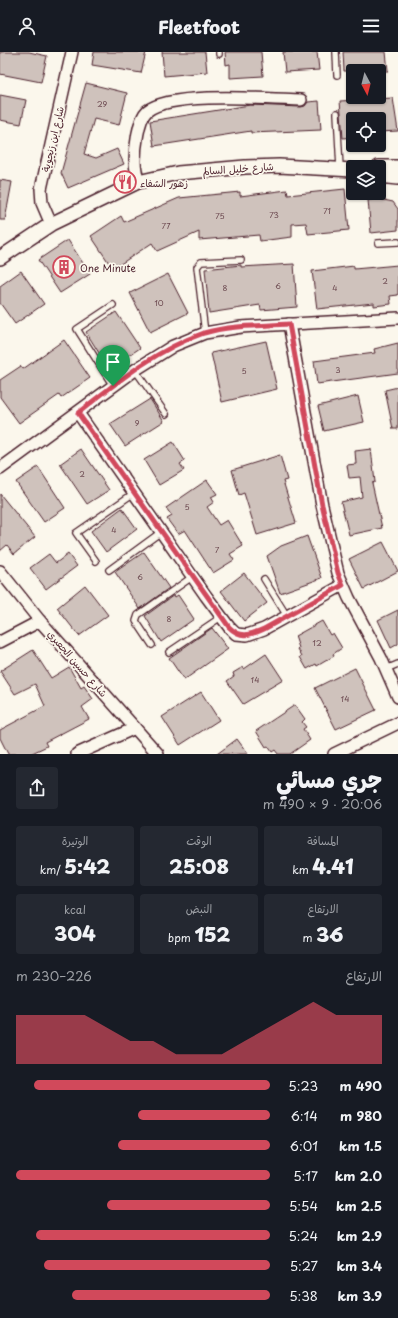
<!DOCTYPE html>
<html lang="ar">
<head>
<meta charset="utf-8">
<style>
	:root { --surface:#171b24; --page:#242831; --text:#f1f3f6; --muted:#9ea1a6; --accent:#d1495b }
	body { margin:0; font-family:"Playpen Sans","Playpen Sans Arabic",sans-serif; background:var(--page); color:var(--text); direction:rtl; height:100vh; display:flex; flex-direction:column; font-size:15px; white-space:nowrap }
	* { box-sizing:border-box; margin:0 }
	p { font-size:13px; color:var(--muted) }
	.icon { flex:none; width:22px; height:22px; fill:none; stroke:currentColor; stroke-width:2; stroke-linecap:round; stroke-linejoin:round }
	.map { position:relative; height:702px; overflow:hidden; direction:ltr }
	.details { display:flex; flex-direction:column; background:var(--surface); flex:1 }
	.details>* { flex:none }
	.needle { width:26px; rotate:173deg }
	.fabs { position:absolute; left:346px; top:12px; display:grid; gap:8px }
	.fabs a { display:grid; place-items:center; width:40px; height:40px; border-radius:4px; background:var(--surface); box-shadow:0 1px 3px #0004; font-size:20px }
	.pin { position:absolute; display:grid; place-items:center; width:34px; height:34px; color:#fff; margin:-41px -17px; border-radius:50% 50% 50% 0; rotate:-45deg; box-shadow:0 0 4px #0007 }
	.pin .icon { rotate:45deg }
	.round { display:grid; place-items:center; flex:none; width:42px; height:42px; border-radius:4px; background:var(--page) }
	.headline { display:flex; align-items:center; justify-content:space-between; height:68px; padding:0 16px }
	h1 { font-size:22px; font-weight:800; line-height:30px }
	.stats { display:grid; grid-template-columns:repeat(3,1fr); gap:6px; height:68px; padding:4px 16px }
	.stats div { display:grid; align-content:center; border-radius:4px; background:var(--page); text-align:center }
	.stats b { font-size:20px; font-weight:800 }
	.stats small { font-size:11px; font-weight:400 }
	.stats p { font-size:11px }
	.chart { height:112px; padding:8px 16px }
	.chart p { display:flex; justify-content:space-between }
	.chart svg { width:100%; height:72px; margin-top:4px; fill:var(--accent); opacity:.7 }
	ul { padding:0 16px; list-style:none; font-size:13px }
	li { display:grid; grid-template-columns:64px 48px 1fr; align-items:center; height:30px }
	li i { height:10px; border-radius:5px; background:var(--accent) }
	header { display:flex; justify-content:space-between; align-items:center; height:52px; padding:0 16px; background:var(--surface); font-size:18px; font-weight:800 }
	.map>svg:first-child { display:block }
</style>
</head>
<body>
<header><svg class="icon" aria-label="menu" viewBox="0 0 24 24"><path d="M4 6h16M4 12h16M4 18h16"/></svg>Fleetfoot<svg class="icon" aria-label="person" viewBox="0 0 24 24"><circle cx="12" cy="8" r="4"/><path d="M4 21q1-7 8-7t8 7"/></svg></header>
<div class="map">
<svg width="398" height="702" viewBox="0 0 398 702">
	<rect width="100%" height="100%" fill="#fbf7ec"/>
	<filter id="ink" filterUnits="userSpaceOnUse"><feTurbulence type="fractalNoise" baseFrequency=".025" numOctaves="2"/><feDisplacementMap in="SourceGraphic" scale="8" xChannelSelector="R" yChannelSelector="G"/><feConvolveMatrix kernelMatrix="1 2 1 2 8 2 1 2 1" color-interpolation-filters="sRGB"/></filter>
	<g filter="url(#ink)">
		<g fill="#cfc2bc" stroke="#4a1f2b">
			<path d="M 0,0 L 29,0 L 47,4 L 41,30 L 0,22 Z"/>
			<path d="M 94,0 L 146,0 L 141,21 L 92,13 Z"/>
			<path d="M 162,0 L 205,0 L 207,20 L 164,24 Z"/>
			<path d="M 225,0 L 261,0 L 263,24 L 230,26 L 230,12 L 226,13 Z"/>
			<path d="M 283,0 L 317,0 L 319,18 L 285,20 Z"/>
			<path d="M 343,0 L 386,0 L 388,19 L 344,19 Z"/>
			<path d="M 86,31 L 127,41 L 119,73 L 94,67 L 84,102 L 96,106 L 117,97 L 124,112 L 68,136 L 61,121 Z"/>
			<path d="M 0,43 L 26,48 L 21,72 L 0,68 Z"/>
			<path d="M 393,46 L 398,79 L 379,80 L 379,67 L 353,67 L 353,85 L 343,86 L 340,49 Z"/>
			<path d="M 319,49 L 321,78 L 251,81 L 251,79 L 154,94 L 150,69 L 250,53 L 301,55 L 305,54 L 308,50 Z"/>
			<path d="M 0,128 L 12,130 L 5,168 L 0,168 Z"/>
			<path d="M 345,137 L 349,178 L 308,182 L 306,171 L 292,172 L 292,185 L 260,189 L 259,183 L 199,188 L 199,180 L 157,199 L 152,191 L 113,217 L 91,184 L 121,164 L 124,170 L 179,146 L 240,140 L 240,144 L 287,138 L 288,143 Z"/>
			<path d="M 379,147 L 393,150 L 398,157 L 398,178 L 371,181 L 368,148 Z"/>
			<path d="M 68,188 L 90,222 L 60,241 L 38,208 Z"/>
			<path d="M 294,212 L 297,255 L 261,258 L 260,253 L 209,261 L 205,217 L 241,213 L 241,215 Z"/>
			<path d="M 398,213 L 398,243 L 390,244 L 391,252 L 374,254 L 374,251 L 317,257 L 312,219 L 354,214 L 354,217 Z"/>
			<path d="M 21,219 L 44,252 L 15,272 L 0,251 L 0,234 Z"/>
			<path d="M 168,222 L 188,261 L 150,280 L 130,241 Z"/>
			<path d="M 116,260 L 140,296 L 109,317 L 86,280 Z"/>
			<path d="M 64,288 L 90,326 L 61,346 L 59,343 L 19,371 L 0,345 L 0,328 L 21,314 L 23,317 Z"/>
			<path d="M 266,289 L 277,337 L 222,350 L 211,301 Z"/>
			<path d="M 398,291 L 398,321 L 317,332 L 314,309 L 375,301 L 374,297 Z"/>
			<path d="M 398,335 L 398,377 L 393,377 L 385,338 Z"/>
			<path d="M 358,344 L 364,370 L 324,379 L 318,354 Z"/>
			<path d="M 150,347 L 164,369 L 125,394 L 110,372 Z"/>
			<path d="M 173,390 L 185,409 L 180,412 L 184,418 L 159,433 L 144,408 Z"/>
			<path d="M 81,397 L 109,438 L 87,452 L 60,412 Z"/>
			<path d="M 371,397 L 375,430 L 372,431 L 382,476 L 349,483 L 341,450 L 362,445 L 360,425 L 349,426 L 347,413 L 356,412 L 355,399 Z"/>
			<path d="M 280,403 L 287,428 L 283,429 L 296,471 L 257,483 L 244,441 L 239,443 L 232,418 Z"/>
			<path d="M 38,415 L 65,456 L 44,470 L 16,430 Z"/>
			<path d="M 207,428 L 217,442 L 211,445 L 214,450 L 207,455 L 219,473 L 227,468 L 243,494 L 230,502 L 234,508 L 213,521 L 185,478 L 178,482 L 167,467 L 172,464 L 166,456 Z"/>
			<path d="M 0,442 L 35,485 L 14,502 L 7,493 L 0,499 Z"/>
			<path d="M 122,456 L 137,477 L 106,500 L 91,479 Z"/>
			<path d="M 307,484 L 322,526 L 280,541 L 267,504 L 281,494 Z"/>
			<path d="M 383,490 L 398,519 L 364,537 L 349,507 Z"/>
			<path d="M 144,500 L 169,536 L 140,557 L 115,520 Z"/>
			<path d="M 49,502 L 56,511 L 68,502 L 77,514 L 46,537 L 30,516 Z"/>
			<path d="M 244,521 L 267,551 L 244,569 L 221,539 Z"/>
			<path d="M 85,533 L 108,563 L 79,584 L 57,556 Z"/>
			<path d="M 174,543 L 175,545 L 178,543 L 194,567 L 161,590 L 145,564 Z"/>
			<path d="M 398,558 L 398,592 L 391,596 L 378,568 Z"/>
			<path d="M 322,569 L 330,583 L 333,581 L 342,596 L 333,602 L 334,604 L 317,614 L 316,612 L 307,617 L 300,605 L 302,604 L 298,597 L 299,596 L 295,584 Z"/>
			<path d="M 212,576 L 228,597 L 184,628 L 169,606 Z"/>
			<path d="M 33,598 L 51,626 L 69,615 L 81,636 L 84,634 L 93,647 L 82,655 L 89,667 L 45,690 L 47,694 L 30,702 L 8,702 L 0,686 L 0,678 L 45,654 L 35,632 L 15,642 L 0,619 Z"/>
			<path d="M 266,602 L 283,628 L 243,652 L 227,629 L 234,624 L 233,621 L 243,615 L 244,617 Z"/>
			<path d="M 355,616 L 376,658 L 336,677 L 315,636 Z"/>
			<path d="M 201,640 L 219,668 L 180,693 L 162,665 Z"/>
			<path d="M 295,653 L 305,667 L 302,670 L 306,675 L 303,677 L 310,688 L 290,702 L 278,702 L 275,698 L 272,700 L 268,694 L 266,695 L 256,679 Z"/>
			<path d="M 237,687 L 248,702 L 217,702 Z"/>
		</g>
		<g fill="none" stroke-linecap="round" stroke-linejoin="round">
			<g stroke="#4a1f2b" stroke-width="8">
				<g id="service">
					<path d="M 219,0 L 219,2"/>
					<path d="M 336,0 L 337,23"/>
					<path d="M 337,61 L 340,116"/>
					<path d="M 378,191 L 398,190"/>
					<path d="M 205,281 L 197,215 L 201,210 L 241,208"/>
					<path d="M 135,318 L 166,362"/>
					<path d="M 113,334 L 77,277 L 113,253"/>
					<path d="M 96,509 L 76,481 L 134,441"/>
					<path d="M 109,518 L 161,480"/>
					<path d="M 264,527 L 287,564"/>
					<path d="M 152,593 L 136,569 L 138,563 L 192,525"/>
					<path d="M 169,600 L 221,565"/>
					<path d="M 386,617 L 398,612"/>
				</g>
			</g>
			<g stroke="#4a1f2b" stroke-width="14">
				<g id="minor">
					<path d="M 138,130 C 137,123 135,116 135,109 C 135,97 138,67 147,59 C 171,39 269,47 301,48"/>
					<path d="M 51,172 L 42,151 L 41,137 L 72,0"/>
					<path d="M 289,272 L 322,453 L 338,521 L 349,546 L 381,606 L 398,645"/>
					<path d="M 78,361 L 206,544 L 229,575 L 236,582 L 247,583 L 264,577 L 343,533"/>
					<path d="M 0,417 L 135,318 L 173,294 L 205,281 L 241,275 L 398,266"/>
					<path d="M 0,519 L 40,569 L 158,702"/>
					<path d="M 0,590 L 40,569"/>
					<path d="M 77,702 L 135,676"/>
					<path d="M 334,702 L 398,671"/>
				</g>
			</g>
			<g stroke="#4a1f2b" stroke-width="16">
				<g id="tertiary">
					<path d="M 379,115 L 398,115"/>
					<path d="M 379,124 L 398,126"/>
					<path d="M 0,206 L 51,172 L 138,130 L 178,121 L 245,115 L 279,114 L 353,118"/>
				</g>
			</g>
			<use href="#service" stroke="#fbf7ec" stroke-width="5.5"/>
			<use href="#minor" stroke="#fbf7ec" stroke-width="11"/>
			<use href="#tertiary" stroke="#fbf7ec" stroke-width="13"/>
		</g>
	</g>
	<g fill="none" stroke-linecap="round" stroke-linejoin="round" filter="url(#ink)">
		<g stroke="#fff" stroke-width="8">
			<path id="route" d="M 289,272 L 322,453 L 338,521 L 343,533 L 264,577 C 250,583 241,587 229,575 L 78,361 C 117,330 157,297 204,281 C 230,273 262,274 289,272 Z"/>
		</g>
		<use href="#route" stroke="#d1495b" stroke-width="5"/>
	</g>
	<defs>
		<g id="restaurant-ring" transform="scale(1.15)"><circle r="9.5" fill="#fbf7ec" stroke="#d1495b" stroke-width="1.5"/><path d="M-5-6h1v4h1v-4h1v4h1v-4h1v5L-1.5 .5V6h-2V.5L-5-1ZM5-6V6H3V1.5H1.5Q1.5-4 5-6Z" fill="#d1495b"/></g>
		<g id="building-ring" transform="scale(1.15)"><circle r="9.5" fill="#fbf7ec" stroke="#d1495b" stroke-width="1.5"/><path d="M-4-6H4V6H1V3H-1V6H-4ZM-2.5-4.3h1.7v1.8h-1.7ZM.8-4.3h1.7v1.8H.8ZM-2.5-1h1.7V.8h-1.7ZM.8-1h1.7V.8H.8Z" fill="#d1495b"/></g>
	</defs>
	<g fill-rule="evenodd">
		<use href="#restaurant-ring" x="125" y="130"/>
		<use href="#building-ring" x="64" y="215"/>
	</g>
	<g text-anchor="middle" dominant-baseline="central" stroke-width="3.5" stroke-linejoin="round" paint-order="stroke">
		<g font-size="8" fill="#6b484f">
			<text x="102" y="52">29</text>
			<text x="327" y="159">71</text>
			<text x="274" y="163">73</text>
			<text x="220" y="164">75</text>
			<text x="166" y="174">77</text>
			<text x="385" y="229">2</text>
			<text x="278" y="234">6</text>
			<text x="225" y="236">8</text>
			<text x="335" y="236">4</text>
			<text x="159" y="251">10</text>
			<text x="338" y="318">3</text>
			<text x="244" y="319">5</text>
			<text x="137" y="371">9</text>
			<text x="82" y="422">2</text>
			<text x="187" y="455">5</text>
			<text x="114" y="478">4</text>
			<text x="217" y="498">7</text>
			<text x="140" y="525">6</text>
			<text x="169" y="567">8</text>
			<text x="317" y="591">12</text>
			<text x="255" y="628">14</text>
			<text x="345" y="647">14</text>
		</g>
		<g font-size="10" fill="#4a1f2b" stroke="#fbf7ec">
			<text transform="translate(52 87) rotate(-77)">شارع ابن زنجوية</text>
			<text transform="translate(238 116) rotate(-4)">شارع خليل السالم</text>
			<text transform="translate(78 611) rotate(49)">شارع حسين الجعبري</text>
		</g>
		<g font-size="10" fill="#4a1f2b" stroke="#fbf7ec" text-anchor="start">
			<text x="140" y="130">زهور الشفاء</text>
			<text x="80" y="215">One Minute</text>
		</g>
	</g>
</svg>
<div class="fabs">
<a><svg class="needle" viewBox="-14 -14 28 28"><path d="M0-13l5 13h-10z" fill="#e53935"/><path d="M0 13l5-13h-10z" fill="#9ea1a6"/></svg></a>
<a><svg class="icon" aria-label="locate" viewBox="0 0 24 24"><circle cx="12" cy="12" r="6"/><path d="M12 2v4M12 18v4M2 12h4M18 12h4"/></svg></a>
<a><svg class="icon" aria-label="layers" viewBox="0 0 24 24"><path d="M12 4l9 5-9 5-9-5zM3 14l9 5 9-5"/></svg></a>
</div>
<div class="pin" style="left:113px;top:334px;background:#1e9e55"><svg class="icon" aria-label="arrive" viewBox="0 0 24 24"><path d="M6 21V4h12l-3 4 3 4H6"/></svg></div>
</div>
<section class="details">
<div class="headline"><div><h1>جري مسائي</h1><p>20:06 · 9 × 490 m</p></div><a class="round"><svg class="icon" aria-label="share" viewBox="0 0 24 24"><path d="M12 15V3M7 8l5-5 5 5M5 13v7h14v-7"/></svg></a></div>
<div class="stats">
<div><p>المسافة</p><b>4.41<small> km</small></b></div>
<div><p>الوقت</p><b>25:08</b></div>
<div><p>الوتيرة</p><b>5:42<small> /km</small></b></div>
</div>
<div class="stats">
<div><p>الارتفاع</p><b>36<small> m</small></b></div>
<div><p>النبض</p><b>152<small> bpm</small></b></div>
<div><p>kcal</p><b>304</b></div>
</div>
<div class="chart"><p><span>الارتفاع</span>226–230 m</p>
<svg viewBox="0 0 160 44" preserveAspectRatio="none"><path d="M0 44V14L10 14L20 14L30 14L40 22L50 30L60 30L70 38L80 38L90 38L100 30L110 22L120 14L130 6L140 14L150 14L160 14V44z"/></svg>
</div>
<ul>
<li><b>490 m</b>5:23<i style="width:93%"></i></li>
<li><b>980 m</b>6:14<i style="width:52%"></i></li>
<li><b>1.5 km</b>6:01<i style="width:60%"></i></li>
<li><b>2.0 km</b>5:17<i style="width:100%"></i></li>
<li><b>2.5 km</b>5:54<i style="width:64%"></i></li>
<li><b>2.9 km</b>5:24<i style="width:92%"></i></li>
<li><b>3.4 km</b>5:27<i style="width:89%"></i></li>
<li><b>3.9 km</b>5:38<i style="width:78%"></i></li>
</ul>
</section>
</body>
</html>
